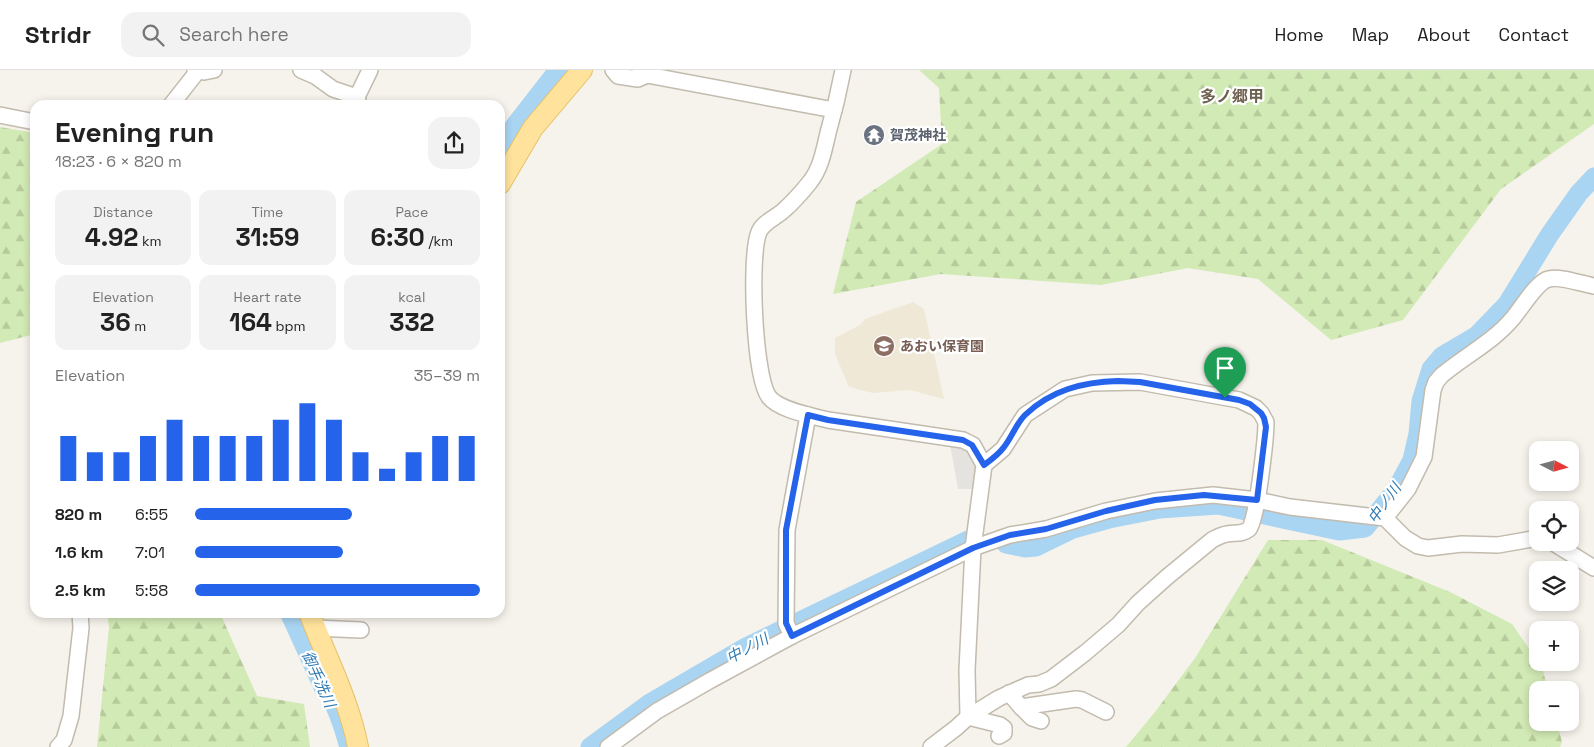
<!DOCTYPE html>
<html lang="en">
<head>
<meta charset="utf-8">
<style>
	:root { --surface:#fff; --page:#f2f2f2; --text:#222; --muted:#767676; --line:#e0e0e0; --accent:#2563eb }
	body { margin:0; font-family:"Space Grotesk","Noto Sans JP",sans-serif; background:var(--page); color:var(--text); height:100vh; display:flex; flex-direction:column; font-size:19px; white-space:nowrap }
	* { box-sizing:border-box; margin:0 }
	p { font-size:16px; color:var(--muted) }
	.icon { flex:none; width:28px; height:28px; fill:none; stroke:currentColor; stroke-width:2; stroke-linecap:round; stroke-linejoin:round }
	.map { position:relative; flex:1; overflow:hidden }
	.side { position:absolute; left:30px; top:30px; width:475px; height:518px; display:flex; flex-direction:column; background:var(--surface); border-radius:15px; box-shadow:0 2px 8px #0003 }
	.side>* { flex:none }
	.needle { width:32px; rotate:96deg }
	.tools { position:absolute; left:1529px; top:371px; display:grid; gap:10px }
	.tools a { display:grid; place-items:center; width:50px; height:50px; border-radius:10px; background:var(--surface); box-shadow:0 2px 8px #0003; font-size:25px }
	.pin { position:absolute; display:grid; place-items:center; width:42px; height:42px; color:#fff; margin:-51px -21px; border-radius:50% 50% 50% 0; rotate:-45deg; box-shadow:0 0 5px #0007 }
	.pin .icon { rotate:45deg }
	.round { display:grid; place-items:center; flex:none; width:52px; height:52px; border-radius:15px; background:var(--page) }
	.head { display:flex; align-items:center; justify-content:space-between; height:85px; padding:0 25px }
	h1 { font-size:28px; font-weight:700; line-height:38px }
	.metrics { display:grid; grid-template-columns:repeat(3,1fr); gap:8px; height:85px; padding:5px 25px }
	.metrics div { display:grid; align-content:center; border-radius:12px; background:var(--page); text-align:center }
	.metrics b { font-size:25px; font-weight:700 }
	.metrics small { font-size:14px; font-weight:400 }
	.metrics p { font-size:14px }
	.chart { height:140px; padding:10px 25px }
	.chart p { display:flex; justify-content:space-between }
	.chart svg { width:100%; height:90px; margin-top:5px; stroke:var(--accent); stroke-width:6 }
	ul { padding:0 25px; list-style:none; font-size:16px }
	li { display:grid; grid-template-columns:80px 60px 1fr; align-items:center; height:38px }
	li i { height:12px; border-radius:6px; background:var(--accent) }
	header { display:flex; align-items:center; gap:30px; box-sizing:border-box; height:70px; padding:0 25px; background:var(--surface); border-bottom:1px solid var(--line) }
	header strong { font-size:24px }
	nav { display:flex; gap:28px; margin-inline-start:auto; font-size:18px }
	.search { width:350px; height:45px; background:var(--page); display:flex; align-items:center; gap:12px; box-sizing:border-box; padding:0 18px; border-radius:15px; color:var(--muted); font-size:19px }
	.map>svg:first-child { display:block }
</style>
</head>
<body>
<header>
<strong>Stridr</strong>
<div class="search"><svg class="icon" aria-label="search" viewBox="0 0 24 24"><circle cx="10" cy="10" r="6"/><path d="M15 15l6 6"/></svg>Search here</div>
<nav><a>Home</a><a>Map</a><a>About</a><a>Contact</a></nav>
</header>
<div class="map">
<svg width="1594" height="677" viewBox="0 0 1594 677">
	<defs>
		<pattern id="forest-firs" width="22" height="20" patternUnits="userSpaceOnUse" patternTransform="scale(1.25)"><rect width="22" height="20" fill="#d2eab5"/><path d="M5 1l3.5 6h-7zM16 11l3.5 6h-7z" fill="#b6ca9c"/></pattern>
	</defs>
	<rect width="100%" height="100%" fill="#f6f3ec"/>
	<path fill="#efe8d6" d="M 913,232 L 924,239 L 944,329 L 910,320 L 873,323 L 849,317 L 835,284 L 835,268 L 860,255 L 865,249 Z"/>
	<g fill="url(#forest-firs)">
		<path d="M 919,0 L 1594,0 L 1594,54 L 1501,119 L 1403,250 L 1331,270 L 1258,209 L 1188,198 L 1101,215 L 941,204 L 833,224 L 856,132 L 942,74 L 939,18 Z"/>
		<path d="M 0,57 L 35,63 L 35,264 L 0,273 Z"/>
		<path d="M 1268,470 L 1322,470 L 1450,522 L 1512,554 L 1537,590 L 1538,592 L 1542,597 L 1548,620 L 1538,620 L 1538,652 L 1557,653 L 1562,672 L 1560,677 L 1126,677 L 1155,642 L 1195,588 Z"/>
		<path d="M 107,542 L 220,543 L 257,626 L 304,634 L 310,677 L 97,677 L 109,557 Z"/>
	</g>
	<path fill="#e5e3e0" d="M 950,374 L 964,376 L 977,395 L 977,419 L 958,419 Z"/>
	<path fill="#a9d4f2" d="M 318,593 L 336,631 L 349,677 L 339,677 C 332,649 319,624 307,598 Z"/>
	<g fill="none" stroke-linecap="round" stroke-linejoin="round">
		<g stroke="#a9d4f2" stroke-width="19">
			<path d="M 500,82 L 509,63 L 558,0"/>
			<path d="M 1006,474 L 1025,478 L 1036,477 L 1073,459 L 1109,449 L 1160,439 L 1218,435 L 1339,461 L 1365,458 L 1396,420 L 1412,390 L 1418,364 L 1421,331 L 1431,299 L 1442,286 L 1476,266 L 1507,234 L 1550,164 L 1579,123 L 1594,107"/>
			<path d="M 289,542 L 324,619"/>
			<path d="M 590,677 L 650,633 L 746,577 L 968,470"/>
		</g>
		<g stroke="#c2bbae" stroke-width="18">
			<g id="minor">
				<path d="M 195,0 L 204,2 L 214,0"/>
				<path d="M 301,0 L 315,6 L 333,19 L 357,27 L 359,35"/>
				<path d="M 613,0 L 618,6 L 638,9 L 647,5"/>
				<path d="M 640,0 L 647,5 L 834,40"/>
				<path d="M 843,0 C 839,21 834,42 828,63 C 824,80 821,98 810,112 C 802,122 793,132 784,140 C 777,147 763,152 759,162 C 749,185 754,307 769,327 C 779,340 812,346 828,350 L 963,370 L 973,375 L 984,395 L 973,478 L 967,600 L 968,647"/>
				<path d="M 357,27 L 370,0"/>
				<path d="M 171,35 L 197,2"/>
				<path d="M 0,45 L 35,52"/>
				<path d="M 1385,448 L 1408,419 L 1424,387 L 1433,320 L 1436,312 L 1442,305 C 1466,285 1493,272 1513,248 C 1521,239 1537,211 1549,209 C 1560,206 1582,214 1594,216"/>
				<path d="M 1552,472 L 1594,498"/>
				<path d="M 315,558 L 361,560"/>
				<path d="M 792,566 L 786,553 L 787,460 L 808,345"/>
				<path d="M 1009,623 L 1021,637 L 1076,629 L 1082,630 L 1106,642"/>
				<path d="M 1021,637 L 1032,648 L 1041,651"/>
				<path d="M 968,647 L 1000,655 L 1004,658 L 1004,663 L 999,666"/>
				<path d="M 58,677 L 64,670 L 71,646 L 81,558 L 80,542"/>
				<path d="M 608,677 L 657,641 L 711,610 L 792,566 L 973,478 L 1010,465 L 1046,459 L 1106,441 L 1155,431 L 1213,425 L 1257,430 L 1290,437 L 1385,448 L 1405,468 L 1418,476 L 1428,478 L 1462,474 L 1498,475 L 1538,468"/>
				<path d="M 931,677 L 956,658 L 968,647 L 999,628 L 1028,615 L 1039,614 L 1051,609 L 1085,583 L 1118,555 L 1138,533 L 1167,507 L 1212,470 C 1216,468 1219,466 1223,465 C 1232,462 1242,465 1249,459 C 1257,452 1266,366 1266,352 L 1261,343 L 1256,338 L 1239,330 L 1140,312 L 1092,313 L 1065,319 L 1025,345 L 1003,379 L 984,395"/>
			</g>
		</g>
		<g stroke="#e6c16a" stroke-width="22">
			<g id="major">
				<path d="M 500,114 L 533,58 L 582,0"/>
				<path d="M 309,542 C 326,587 349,630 358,677"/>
			</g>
		</g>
		<use href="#minor" stroke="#fff" stroke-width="15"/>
		<use href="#major" stroke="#ffe39c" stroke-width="20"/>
	</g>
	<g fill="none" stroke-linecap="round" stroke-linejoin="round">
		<g stroke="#fff" stroke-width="10">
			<path id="route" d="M 1118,311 L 1140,312 L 1239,330 L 1250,334 L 1261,343 L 1264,348 L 1266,357 L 1257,430 L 1204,425 L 1155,430 L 1106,441 L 1046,459 L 1010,465 L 973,478 L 792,566 L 786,553 L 786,460 L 808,345 L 828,350 L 963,370 L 972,375 L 984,395 C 991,390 999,384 1004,377 C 1012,367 1016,354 1025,345 C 1051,320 1083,312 1118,311 Z"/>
		</g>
		<use href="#route" stroke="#2563eb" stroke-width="6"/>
	</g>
	<defs>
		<g id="temple-disc" transform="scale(1.125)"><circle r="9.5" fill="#6b7280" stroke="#fff"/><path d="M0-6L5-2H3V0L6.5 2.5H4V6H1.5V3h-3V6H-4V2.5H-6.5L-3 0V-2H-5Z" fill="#fff"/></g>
		<g id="school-disc" transform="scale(1.125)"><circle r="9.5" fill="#8d6e63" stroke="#fff"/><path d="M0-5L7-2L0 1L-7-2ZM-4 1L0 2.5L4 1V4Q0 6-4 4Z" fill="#fff"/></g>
	</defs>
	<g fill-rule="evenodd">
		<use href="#temple-disc" x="874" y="65"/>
		<use href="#school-disc" x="884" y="276"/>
	</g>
	<g text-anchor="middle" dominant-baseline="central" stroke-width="4.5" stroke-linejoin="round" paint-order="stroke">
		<g font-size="14" font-weight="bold" fill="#5b616d" stroke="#fff" text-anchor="start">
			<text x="890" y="65">賀茂神社</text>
		</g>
		<g font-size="14" font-weight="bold" fill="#785e54" stroke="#fff" text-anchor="start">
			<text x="900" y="276">あおい保育園</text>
		</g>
		<g font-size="15" font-style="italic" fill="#2e7ab2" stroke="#fff">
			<text transform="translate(1384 433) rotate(-54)">中ノ川</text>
			<text transform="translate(747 578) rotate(-28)">中ノ川</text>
			<text transform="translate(319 609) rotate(66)">御手洗川</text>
		</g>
		<g font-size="16" font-weight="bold" fill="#6e6250" stroke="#fff">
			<text x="1232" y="26">多ノ郷甲</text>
		</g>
	</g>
</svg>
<div class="tools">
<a><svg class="needle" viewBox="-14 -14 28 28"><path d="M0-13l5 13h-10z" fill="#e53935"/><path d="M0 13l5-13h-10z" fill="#767676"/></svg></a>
<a><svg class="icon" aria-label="locate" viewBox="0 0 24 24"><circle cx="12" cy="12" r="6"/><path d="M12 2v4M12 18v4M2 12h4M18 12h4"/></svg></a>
<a><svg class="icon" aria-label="layers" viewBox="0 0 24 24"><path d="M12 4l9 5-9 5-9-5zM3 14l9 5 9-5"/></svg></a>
<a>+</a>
<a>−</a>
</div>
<div class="pin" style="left:1225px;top:328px;background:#1e9e55"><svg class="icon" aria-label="arrive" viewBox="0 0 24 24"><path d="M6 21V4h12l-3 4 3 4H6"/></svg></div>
<section class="side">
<div class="head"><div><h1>Evening run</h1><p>18:23 · 6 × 820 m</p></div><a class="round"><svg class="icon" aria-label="share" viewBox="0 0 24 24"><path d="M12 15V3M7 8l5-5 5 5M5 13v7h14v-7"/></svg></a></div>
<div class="metrics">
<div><p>Distance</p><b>4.92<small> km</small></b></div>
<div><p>Time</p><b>31:59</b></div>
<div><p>Pace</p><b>6:30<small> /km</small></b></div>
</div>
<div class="metrics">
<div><p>Elevation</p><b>36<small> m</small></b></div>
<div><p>Heart rate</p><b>164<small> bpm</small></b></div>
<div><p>kcal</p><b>332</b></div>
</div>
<div class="chart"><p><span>Elevation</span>35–39 m</p>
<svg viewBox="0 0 160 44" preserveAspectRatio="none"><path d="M5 44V22M15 44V30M25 44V30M35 44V22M45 44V14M55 44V22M65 44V22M75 44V22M85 44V14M95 44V6M105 44V14M115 44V30M125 44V38M135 44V30M145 44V22M155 44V22"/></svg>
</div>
<ul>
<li><b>820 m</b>6:55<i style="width:55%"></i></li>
<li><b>1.6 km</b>7:01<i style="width:52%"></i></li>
<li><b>2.5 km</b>5:58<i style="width:100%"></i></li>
</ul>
</section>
</div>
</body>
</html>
